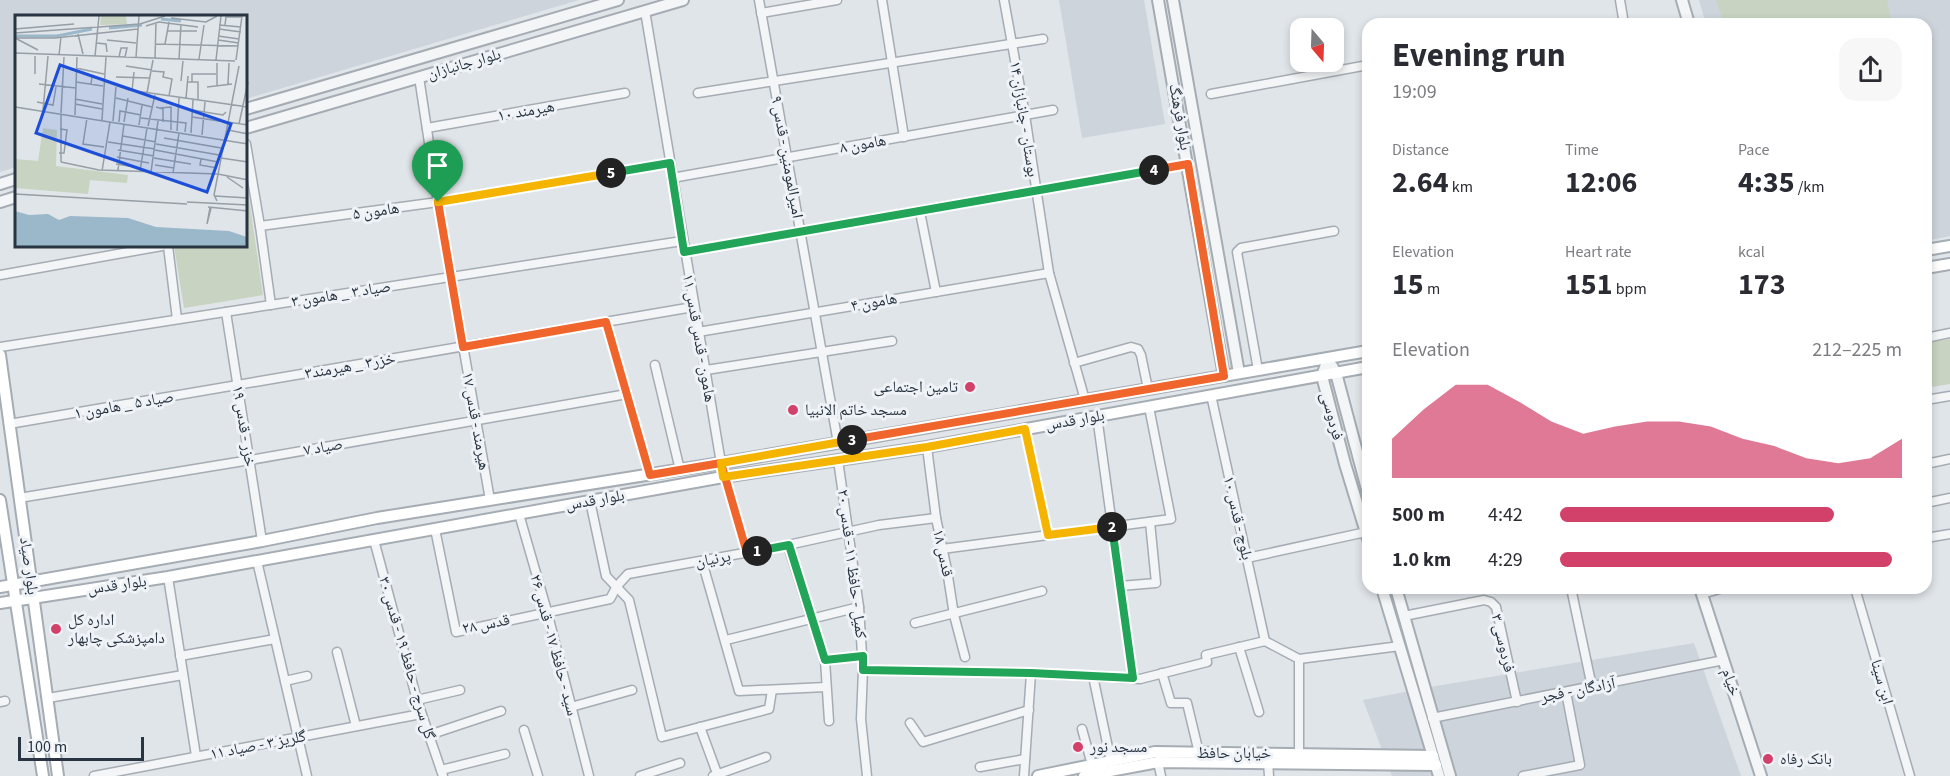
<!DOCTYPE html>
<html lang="en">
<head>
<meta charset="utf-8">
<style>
	:root { --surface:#fff; --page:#f7f7f7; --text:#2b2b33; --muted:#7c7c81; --accent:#d2416a }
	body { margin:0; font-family:"Source Sans 3","Noto Naskh Arabic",sans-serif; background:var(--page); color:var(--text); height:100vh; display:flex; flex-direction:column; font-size:22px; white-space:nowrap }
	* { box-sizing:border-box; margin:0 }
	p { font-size:20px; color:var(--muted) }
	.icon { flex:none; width:33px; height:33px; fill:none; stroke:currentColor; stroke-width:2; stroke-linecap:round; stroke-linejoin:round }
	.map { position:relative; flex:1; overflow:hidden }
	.drawer { position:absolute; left:1362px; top:18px; width:570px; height:576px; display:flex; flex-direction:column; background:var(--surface); border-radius:18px; box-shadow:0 3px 9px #0003 }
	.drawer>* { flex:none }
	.needle { width:39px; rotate:161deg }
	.tools { position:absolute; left:1290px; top:18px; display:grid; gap:12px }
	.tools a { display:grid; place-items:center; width:54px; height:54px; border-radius:12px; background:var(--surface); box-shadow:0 3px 9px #0003; font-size:30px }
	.scale { position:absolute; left:18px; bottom:15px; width:126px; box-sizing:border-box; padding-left:6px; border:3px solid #283441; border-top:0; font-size:16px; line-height:21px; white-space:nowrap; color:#283441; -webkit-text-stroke:4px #eff3f7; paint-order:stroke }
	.pin { position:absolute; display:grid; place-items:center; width:51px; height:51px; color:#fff; margin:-62px -26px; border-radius:50% 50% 50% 0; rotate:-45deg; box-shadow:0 0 6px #0007 }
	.pin .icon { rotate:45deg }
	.km { position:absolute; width:30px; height:30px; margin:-15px; border-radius:50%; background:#222; color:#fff; font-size:16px; line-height:30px; text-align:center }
	.round { display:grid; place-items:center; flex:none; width:63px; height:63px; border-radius:18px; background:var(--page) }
	.headline { display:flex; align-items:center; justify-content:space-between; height:102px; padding:0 30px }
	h1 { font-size:33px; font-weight:700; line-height:45px }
	.figures { display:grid; grid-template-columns:repeat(3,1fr); gap:9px; height:102px; padding:6px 30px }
	.figures div { display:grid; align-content:center }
	.figures b { font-size:30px; font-weight:700 }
	.figures small { font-size:16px; font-weight:400 }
	.figures p { font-size:16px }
	.chart { height:168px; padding:12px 30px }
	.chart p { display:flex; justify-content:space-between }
	.chart svg { width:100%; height:108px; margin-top:6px; fill:var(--accent); opacity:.7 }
	ul { padding:0 30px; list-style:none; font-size:20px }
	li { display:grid; grid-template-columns:96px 72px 1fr; align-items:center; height:45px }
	li i { height:15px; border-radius:8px; background:var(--accent) }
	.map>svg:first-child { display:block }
</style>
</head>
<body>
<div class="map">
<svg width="1950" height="776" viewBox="0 0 1950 776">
	<rect width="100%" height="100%" fill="#e0e5e9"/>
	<g fill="#ced4db">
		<path d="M 0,0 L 579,0 L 246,99 L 246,16 L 16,16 L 16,167 L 0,172 Z"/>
		<path d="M 1059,0 L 1144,0 L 1165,124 L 1082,138 Z"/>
		<path d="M 1699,0 L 1950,0 L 1950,236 L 1926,241 L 1926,24 L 1706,24 Z"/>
		<path d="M 1694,643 L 1741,776 L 1392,776 L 1363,700 L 1436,686 Z"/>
	</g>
	<g fill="#c8d3c1">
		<path d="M 1716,0 L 1887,0 L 1892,24 L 1724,24 Z"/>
		<path d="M 246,178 L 263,295 L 184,308 L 174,246 L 246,246 Z"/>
		<path d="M 1950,339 L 1950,384 L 1926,388 L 1926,343 Z"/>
	</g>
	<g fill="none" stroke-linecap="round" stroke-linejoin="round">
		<g stroke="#a5acb3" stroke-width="11">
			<g id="minor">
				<path d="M 759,0 L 838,443"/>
				<path d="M 882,0 L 904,137"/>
				<path d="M 1004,0 L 1025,115 L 1049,273 L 1085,400"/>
				<path d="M 1620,0 L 1624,24"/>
				<path d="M 645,11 L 721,463 L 747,553"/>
				<path d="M 761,13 L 837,0"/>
				<path d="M 419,77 L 438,202 L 490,500"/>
				<path d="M 698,93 L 1043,39"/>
				<path d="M 1211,94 L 1368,65"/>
				<path d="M 427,128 L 625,93"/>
				<path d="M 246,144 L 260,226 L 271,305"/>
				<path d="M 672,178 L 1053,110"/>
				<path d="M 920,212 L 936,292"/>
				<path d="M 260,226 L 438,202 L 670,163"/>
				<path d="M 168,246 L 177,319"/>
				<path d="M 684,252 L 1188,164"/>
				<path d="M 0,275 L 162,246"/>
				<path d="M 226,312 L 262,541"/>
				<path d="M 606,322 L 650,475"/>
				<path d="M 698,332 L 1049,273"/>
				<path d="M 1926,338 L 1950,333"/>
				<path d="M 0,347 L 682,241"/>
				<path d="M 1074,363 L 1131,347 L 1138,349 L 1141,355 L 1148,389"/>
				<path d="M 655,365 L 680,470"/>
				<path d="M 706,370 L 892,341"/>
				<path d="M 1258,370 L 1237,252 L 1241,248 L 1334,231"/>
				<path d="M 1211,395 L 1265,641"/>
				<path d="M 1926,400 L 1950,396"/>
				<path d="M 1097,416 L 1133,678"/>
				<path d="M 9,424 L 693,307"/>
				<path d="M 1025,429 L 1048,535"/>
				<path d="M 927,447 L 936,518 L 947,570 L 954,615 L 965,657"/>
				<path d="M 838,460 L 859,607 L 863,670 L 861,719 L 867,776"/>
				<path d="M 1926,464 L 1950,459"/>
				<path d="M 19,498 L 250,460 L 627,394"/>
				<path d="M 590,501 L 606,576 L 629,600 L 662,737 L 769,709 L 772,690"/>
				<path d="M 1926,503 L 1950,498"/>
				<path d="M 519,514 L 547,611 L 589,776"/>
				<path d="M 435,529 L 456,632 L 610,599 L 617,586 L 628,574 L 788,545 L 879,525 L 936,518"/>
				<path d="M 1926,538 L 1950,534"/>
				<path d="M 374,540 L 417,700 L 443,776"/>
				<path d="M 788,545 L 825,660 L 829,721"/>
				<path d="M 942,549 L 1171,519 L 1149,407"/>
				<path d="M 1247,558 L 1366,532"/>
				<path d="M 257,561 L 307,776"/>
				<path d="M 702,561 L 739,691 L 826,687"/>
				<path d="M 168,577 L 196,756"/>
				<path d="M 1120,586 L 1156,583 L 1150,522"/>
				<path d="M 1571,588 L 1592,687"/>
				<path d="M 1855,588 L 1910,776"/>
				<path d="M 1702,594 L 1723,588"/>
				<path d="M 1404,616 L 1484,600 L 1491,602 L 1496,607 L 1517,702"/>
				<path d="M 915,623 L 1042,591"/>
				<path d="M 726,640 L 859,607"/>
				<path d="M 1265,641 L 1299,659 L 1299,753"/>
				<path d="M 1239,647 L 1259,712"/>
				<path d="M 337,652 L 356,726"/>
				<path d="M 180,656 L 275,639"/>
				<path d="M 1299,659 L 1400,646"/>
				<path d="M 825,660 L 863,656"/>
				<path d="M 863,670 L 1031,673 L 1140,679 L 1207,662 L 1206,655 L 1265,641"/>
				<path d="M 1162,673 L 1171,703 L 1187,703 L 1199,753"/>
				<path d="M 1093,676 L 1111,762"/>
				<path d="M 285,681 L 307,676"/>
				<path d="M 48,698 L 183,675"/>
				<path d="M 417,700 L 460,690"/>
				<path d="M 0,702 L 5,701"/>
				<path d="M 571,707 L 632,690"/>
				<path d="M 1432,718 L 1724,660"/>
				<path d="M 910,723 L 923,742 L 1029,710"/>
				<path d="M 700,727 L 718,776"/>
				<path d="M 1082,729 L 1092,765"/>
				<path d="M 524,730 L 538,776"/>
				<path d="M 429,735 L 501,711"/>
				<path d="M 1158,762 L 1161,776"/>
				<path d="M 1268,762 L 1269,776"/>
				<path d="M 980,767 L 1025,759"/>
				<path d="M 441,770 L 505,754"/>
				<path d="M 94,776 L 421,714"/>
				<path d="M 640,776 L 680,763"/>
				<path d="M 713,776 L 766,757"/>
				<path d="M 1024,776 L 1031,673"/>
				<path d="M 1523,776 L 1580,765 L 1566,692"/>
			</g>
		</g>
		<g stroke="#a5acb3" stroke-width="14">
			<g id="tertiary">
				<path d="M 1158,0 L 1224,376"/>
				<path d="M 1173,0 L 1239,373"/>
				<path d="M 1682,0 L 1689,24"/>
				<path d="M 246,109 L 618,0"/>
				<path d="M 246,128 L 683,0"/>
				<path d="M 0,184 L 16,179"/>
				<path d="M 0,202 L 16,197"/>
				<path d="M 1328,359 L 1322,376 L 1345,464 L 1368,539"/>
				<path d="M 1332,366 L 1336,373 L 1368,493"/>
				<path d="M 1382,588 L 1439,776"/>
				<path d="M 1396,588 L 1450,776"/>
				<path d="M 1700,588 L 1761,776"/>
			</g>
		</g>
		<g stroke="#a5acb3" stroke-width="14">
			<g id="secondary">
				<path d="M 1926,250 L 1950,246"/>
				<path d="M 1926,268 L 1950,264"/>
				<path d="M 0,355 L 58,776"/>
				<path d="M 0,500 L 43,776"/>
				<path d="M 0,587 L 262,541 L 377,518 L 721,463 L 1368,351"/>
				<path d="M 0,603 L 168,577 L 723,477 L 927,447 L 1368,367"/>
				<path d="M 1038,776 L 1155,752 L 1433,756"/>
				<path d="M 1084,776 L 1158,762 L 1436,765"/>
			</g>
		</g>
		<use href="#minor" stroke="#f3f5f7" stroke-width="8"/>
		<use href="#tertiary" stroke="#f3f5f7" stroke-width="10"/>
		<use href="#secondary" stroke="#fff" stroke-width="10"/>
	</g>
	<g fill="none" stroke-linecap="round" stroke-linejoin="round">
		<g stroke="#fff" stroke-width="12">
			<path id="split-1" d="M 438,202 L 463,347 L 606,322 L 650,475 L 721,463 L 747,553 L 757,551"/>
		</g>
		<g stroke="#fff" stroke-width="12">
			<path id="split-2" d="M 757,551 L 789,545 L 825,660 L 863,656 L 863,670 L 1031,673 L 1133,678 L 1112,527"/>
		</g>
		<g stroke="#fff" stroke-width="12">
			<path id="split-3" d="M 852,440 L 721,463 L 723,477 L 927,447 L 1025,429 L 1048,535 L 1112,527"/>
		</g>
		<g stroke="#fff" stroke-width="12">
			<path id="split-4" d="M 852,440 L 1224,376 L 1188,164 L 1154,170"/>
		</g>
		<g stroke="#fff" stroke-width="12">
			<path id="split-5" d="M 611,173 L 670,163 L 684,252 L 1154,170"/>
		</g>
		<g stroke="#fff" stroke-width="12">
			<path id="split-6" d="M 438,202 L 611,173"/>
		</g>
		<use href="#split-1" stroke="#f0652b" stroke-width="8"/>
		<use href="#split-2" stroke="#22a559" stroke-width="8"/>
		<use href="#split-3" stroke="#f5b400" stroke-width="8"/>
		<use href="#split-4" stroke="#f0652b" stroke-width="8"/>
		<use href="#split-5" stroke="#22a559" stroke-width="8"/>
		<use href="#split-6" stroke="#f5b400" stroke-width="8"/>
	</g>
	<g fill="#d2416a" stroke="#eff3f7" stroke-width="2">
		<circle cx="970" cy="387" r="6"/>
		<circle cx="793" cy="410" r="6"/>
		<circle cx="56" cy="629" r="6"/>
		<circle cx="1078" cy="747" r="6"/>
		<circle cx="1768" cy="759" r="6"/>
	</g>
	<g text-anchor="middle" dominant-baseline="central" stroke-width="6" stroke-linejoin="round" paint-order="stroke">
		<g font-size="16" fill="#283441" stroke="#eff3f7">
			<text transform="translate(464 64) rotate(-16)">بلوار جانبازان</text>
			<text transform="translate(526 111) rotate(-10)">هیرمند ۱۰</text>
			<text transform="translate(1180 117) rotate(80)">بلوار فرهنگ</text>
			<text transform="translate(1024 119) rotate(81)">بوستان - جانبازان ۱۴</text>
			<text transform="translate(863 144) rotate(-10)">هامون ۸</text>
			<text transform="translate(787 157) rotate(80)">امیرالمومنین - قدس ۹</text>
			<text transform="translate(376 211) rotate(-8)">هامون ۵</text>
			<text transform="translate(341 294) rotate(-9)">صیاد ۳ _ هامون ۳</text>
			<text transform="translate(874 302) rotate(-10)">هامون ۴</text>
			<text transform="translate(699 338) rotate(80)">هامون - قدس قدس ۱۱</text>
			<text transform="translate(350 366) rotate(-10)">خزر۳ _ هیرمند۳</text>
			<text transform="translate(124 405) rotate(-10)">صیاد ۵ _ هامون ۱</text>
			<text transform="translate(1332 416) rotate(75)">فردوسی</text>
			<text transform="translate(1075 420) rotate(-10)">بلوار قدس</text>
			<text transform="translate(476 421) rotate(80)">هیرمند - قدس ۱۷</text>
			<text transform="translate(244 426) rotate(81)">خزر - قدس ۱۹</text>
			<text transform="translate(323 447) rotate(-10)">صیاد ۷</text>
			<text transform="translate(595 500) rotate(-10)">بلوار قدس</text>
			<text transform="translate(1238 518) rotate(77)">بلوچ - قدس ۱۰</text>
			<text transform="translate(943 553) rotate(78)">قدس ۱۸</text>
			<text transform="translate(713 559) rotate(-10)">پرنیان</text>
			<text transform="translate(852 564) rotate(83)">کمیل - حافظ ۱۱ - قدس ۲۰</text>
			<text transform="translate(29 566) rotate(82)">بلوار صیاد</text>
			<text transform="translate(117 585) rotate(-8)">بلوار قدس</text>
			<text transform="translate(486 624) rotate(-11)">قدس ۲۸</text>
			<text transform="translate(1503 643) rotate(77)">فردوسی ۳</text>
			<text transform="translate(554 645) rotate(75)">سید - حافظ ۱۷ - قدس ۲۶</text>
			<text transform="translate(407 658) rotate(74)">گل سرج - حافظ ۱۹ - قدس ۳۰</text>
			<text transform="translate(1731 682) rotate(71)">خیام</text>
			<text transform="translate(1882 682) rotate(74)">ابن سینا</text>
			<text transform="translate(1578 690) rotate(-11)">آزادگان - فجر</text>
			<text transform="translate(258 745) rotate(-11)">گلریز ۳ - صیاد ۱۱</text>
			<text x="1234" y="753">خیابان حافظ</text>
		</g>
		<g font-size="16" fill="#283441" stroke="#eff3f7" text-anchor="start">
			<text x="958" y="387" text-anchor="end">تامین اجتماعی</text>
			<text x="805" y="410">مسجد خاتم الانبیا</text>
			<text x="68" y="620">اداره کل<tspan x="68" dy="18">دامپزشکی چابهار</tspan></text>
			<text x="1090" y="747">مسجد نور</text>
			<text x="1780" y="759">بانک رفاه</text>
		</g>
	</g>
	<g transform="translate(15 15)">
		<rect width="232" height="232" fill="#e0e5e9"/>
		<path d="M 86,1 L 111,1 L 112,9 L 85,10 ZM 28,113 L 42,115 L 41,151 L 113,160 L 112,168 L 75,165 L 73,179 L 0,173 L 0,144 L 23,146 Z" fill="#c8d3c1"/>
		<path d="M 0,196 L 14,200 L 33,199 L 44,205 L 55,201 L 113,203 L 141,212 L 214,216 L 232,222 L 232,232 L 0,232 Z" fill="#9ab8ca"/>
		<path fill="none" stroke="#9ab8ca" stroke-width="3" d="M 146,4 L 166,6M 94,13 L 127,10M 0,21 L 42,21 L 77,14"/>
		<path fill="none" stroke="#969ea6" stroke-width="1.5" d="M 156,3 L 191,7 L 202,1M 204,10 L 226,12M 210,10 L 211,2 L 227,2M 131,11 L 144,7 L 183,12M 0,14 L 59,9M 204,14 L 226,17M 152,16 L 182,16M 0,18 L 125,9 L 150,1M 63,19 L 68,39M 203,21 L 224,24M 0,23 L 40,23 L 123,14M 0,23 L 23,35M 92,25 L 121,28M 203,25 L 224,28M 81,28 L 91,29 L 92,37M 140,29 L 223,31M 150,29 L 154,7M 0,38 L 220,46M 44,40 L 46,22M 80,41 L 84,1M 104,42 L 106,33 L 112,33 L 110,42M 121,42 L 124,1M 140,44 L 141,7M 164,44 L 166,9M 184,44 L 189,10M 201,45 L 206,1M 221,45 L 227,1M 111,51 L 137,55M 61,53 L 89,59M 137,56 L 149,57 L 148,62 L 157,64 L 154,81M 20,59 L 20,41M 101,62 L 135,63M 89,66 L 114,75 L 233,92M 166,66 L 168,46M 61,67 L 88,71M 172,67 L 183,67 L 183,85M 177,67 L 177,59 L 201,59M 24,69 L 61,73M 76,69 L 77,62 L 89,64M 213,69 L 214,48M 202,70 L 202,48M 192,72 L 217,69M 117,76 L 119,57M 132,78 L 138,45M 101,83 L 137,92M 171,83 L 173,61M 60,84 L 87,89M 22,87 L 38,90 L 41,72M 60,89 L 87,94M 0,92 L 233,129M 141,92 L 148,94 L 148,107M 145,93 L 156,92 L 156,115M 28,95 L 33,41M 177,95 L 208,100 L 211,97M 46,98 L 49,42M 60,100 L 62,42M 177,102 L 211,107M 72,103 L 68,129 L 89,132M 126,103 L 171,108 L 170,117M 87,105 L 91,42M 98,106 L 101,72M 104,107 L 105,96 L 126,100M 109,107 L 113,83M 213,107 L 233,110M 224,109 L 233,67M 124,110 L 127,90M 133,111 L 140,80M 213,115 L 233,119M 162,116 L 164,83M 176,118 L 178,85M 187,120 L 190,87M 108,121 L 141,127M 149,123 L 206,133M 93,127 L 140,134M 141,129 L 204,140M 103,135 L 139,141M 140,135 L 203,147M 44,138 L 49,138 L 52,115 L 45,114M 102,142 L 134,148M 139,143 L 176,149M 206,143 L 233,147M 186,144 L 185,150 L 202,153M 46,147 L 84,155 L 203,159 L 233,165M 46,147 L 46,99M 101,149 L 126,153M 140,150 L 159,153M 103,155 L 109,109M 87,156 L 95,107M 125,156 L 132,113M 136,157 L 143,106M 158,158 L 164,118M 212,162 L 228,173M 0,179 L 172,189M 200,181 L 233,183M 202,186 L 199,180 L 224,51M 172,187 L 233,190M 193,192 L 233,196M 195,193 L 192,209 L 196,193"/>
		<path fill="#1d4ed8" fill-opacity="0.15" stroke="#1d4ed8" stroke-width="3" d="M 45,50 L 216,109 L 192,177 L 21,118 Z"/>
		<rect width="232" height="232" fill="none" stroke="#283441" stroke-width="3"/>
	</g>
</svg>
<div class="tools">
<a><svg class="needle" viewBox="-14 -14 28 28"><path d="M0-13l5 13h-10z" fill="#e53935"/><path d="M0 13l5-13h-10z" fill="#7c7c81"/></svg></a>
</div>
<div class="scale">100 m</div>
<div class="pin" style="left:438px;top:202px;background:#1e9e55"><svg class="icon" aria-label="arrive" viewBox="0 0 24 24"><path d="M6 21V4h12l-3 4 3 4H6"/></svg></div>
<b class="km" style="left:757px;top:551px">1</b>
<b class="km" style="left:1112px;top:527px">2</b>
<b class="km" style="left:852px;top:440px">3</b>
<b class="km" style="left:1154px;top:170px">4</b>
<b class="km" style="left:611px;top:173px">5</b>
<section class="drawer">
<div class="headline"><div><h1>Evening run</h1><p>19:09</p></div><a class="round"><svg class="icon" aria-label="share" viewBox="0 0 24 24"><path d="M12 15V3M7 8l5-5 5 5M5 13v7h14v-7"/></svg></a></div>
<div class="figures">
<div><p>Distance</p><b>2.64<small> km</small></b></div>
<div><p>Time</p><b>12:06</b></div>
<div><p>Pace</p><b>4:35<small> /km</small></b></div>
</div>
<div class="figures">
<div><p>Elevation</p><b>15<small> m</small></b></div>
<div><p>Heart rate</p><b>151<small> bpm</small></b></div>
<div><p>kcal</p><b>173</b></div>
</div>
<div class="chart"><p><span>Elevation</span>212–225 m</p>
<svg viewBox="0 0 160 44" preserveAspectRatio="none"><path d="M0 44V28L10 16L20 6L30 6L40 13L50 21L60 26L70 23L80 21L90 21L100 23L110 28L120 31L130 36L140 38L150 36L160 28V44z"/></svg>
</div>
<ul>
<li><b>500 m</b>4:42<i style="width:80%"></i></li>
<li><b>1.0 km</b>4:29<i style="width:97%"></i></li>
</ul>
</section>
</div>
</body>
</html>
